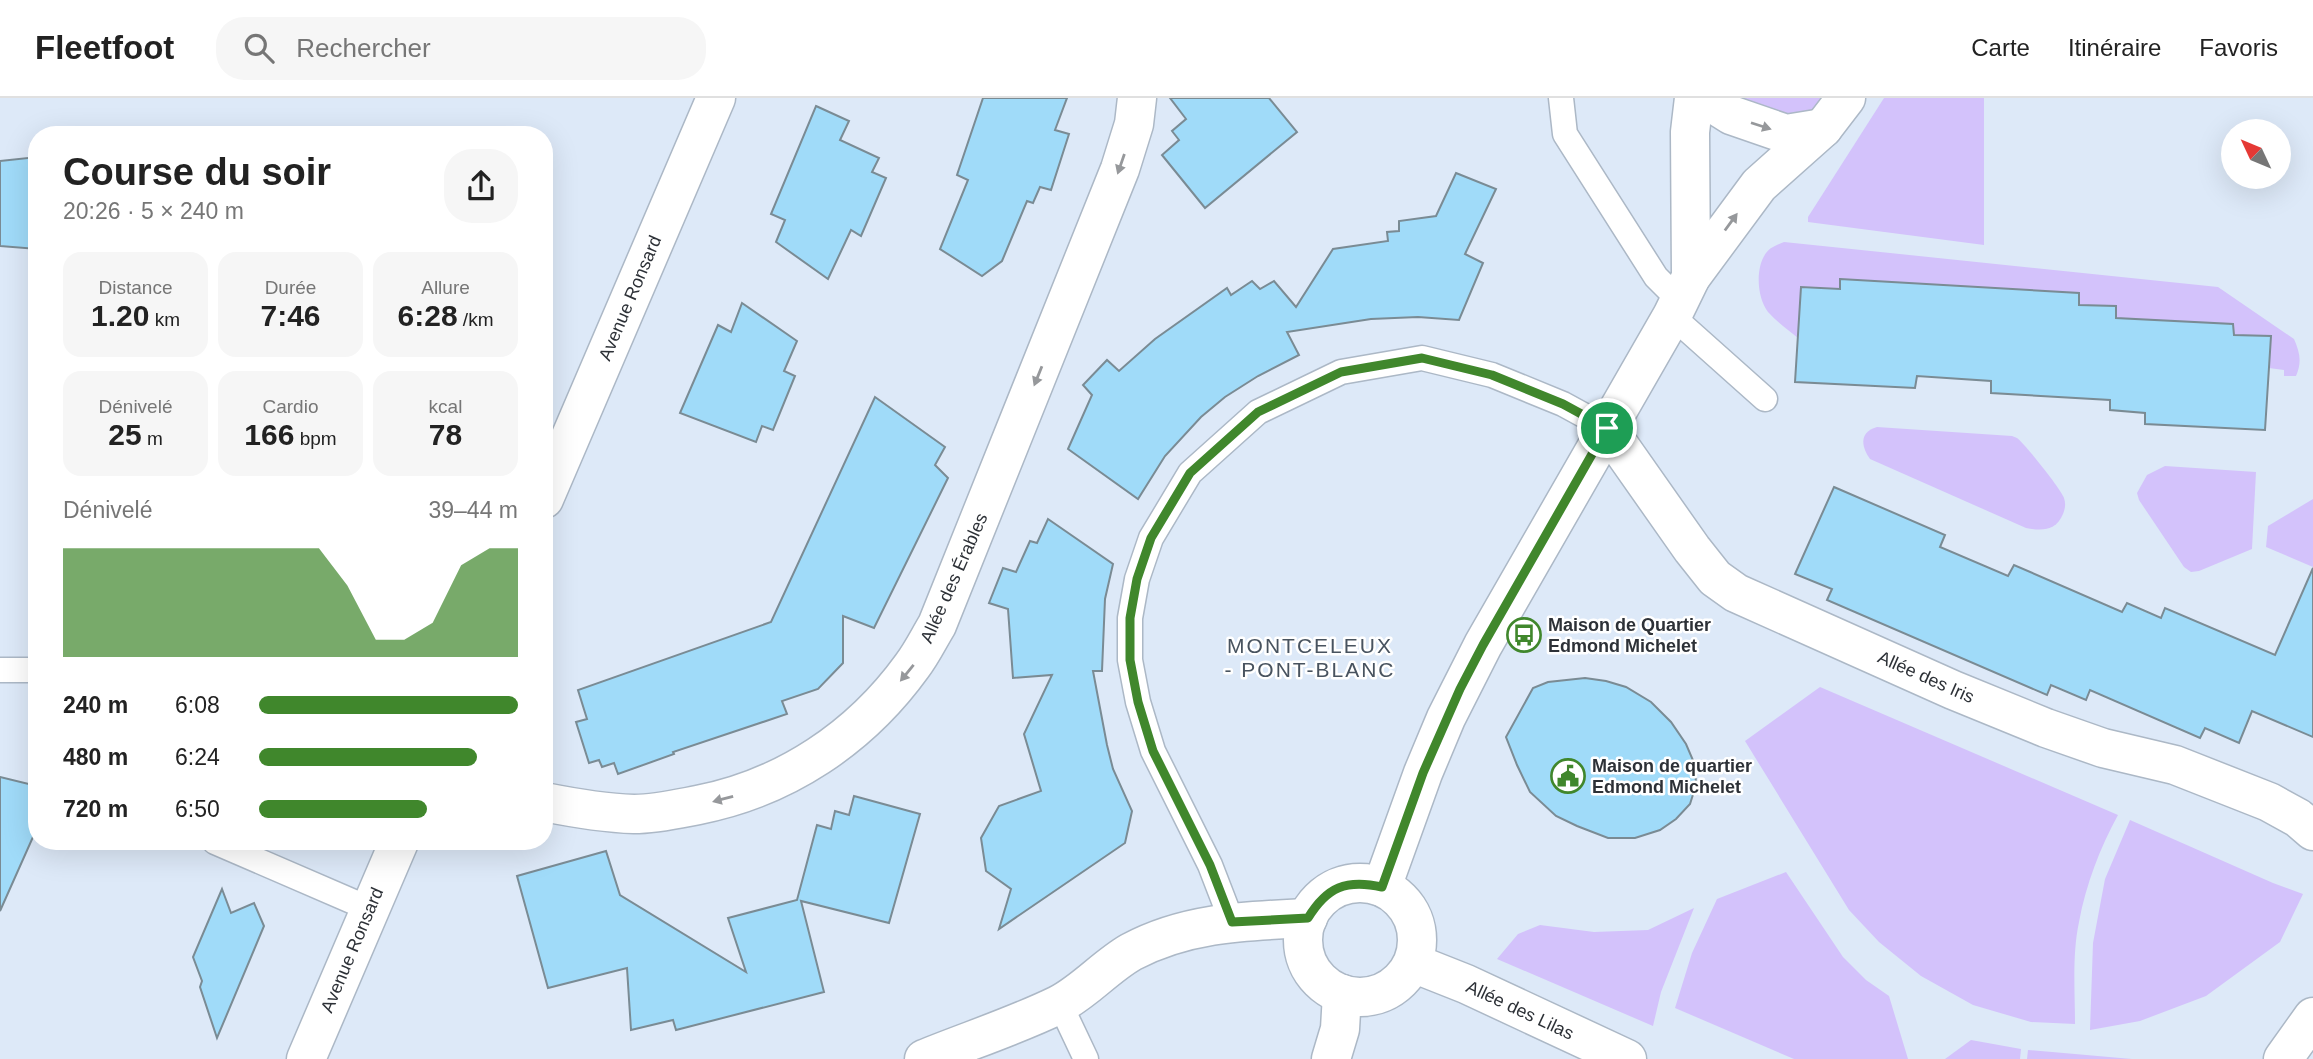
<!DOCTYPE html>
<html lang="fr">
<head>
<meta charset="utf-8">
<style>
	:root { --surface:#fff; --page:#f6f6f6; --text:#222; --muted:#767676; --line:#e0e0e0; --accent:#40872c }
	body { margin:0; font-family:Helvetica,sans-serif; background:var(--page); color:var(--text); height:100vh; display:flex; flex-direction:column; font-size:26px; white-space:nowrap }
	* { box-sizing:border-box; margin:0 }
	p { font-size:23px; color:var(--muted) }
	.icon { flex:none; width:38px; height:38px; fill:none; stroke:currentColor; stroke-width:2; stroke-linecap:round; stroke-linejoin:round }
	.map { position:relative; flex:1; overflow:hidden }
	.drawer { position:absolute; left:28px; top:28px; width:525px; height:724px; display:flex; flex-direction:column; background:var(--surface); border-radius:28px; box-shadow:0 7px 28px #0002 }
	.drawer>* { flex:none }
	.needle { width:46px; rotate:314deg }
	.buttons { position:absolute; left:2221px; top:21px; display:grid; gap:14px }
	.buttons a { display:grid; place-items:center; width:70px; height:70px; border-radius:50%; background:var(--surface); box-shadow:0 7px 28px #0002; font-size:35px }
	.pin { position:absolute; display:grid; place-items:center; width:60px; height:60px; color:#fff; margin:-30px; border:4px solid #fff; border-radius:50%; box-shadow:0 2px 7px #0007 }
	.round { display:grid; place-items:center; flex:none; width:74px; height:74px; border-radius:28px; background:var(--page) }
	.overview { display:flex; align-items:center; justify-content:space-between; height:119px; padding:0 35px }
	h1 { font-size:38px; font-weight:700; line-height:52px }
	.metrics { display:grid; grid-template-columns:repeat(3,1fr); gap:10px; height:119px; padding:7px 35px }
	.metrics div { display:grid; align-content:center; border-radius:18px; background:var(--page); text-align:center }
	.metrics b { font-size:30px; font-weight:700 }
	.metrics small { font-size:19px; font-weight:400 }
	.metrics p { font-size:19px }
	.chart { height:196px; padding:14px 35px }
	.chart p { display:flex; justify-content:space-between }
	.chart svg { width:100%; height:126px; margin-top:7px; fill:var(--accent); opacity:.7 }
	ul { padding:0 35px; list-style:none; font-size:23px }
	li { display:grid; grid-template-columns:112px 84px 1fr; align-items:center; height:52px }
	li i { height:18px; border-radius:9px; background:var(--accent) }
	header { display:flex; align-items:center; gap:42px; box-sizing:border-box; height:98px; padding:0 35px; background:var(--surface); border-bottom:2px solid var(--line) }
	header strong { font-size:33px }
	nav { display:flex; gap:38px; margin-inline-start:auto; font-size:24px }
	.search { width:490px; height:63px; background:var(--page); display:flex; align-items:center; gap:18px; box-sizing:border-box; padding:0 24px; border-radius:28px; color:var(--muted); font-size:26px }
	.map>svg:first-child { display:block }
</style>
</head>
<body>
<header>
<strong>Fleetfoot</strong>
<div class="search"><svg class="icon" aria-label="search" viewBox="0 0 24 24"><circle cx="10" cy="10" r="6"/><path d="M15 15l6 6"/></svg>Rechercher</div>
<nav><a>Carte</a><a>Itinéraire</a><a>Favoris</a></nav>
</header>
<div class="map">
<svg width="2313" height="961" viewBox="0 0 2313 961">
	<rect width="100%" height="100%" fill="#dde9f8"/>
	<g fill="#d3c2fb">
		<path d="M 1735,0 L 1831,0 L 1816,14 L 1787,21 Z"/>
		<path d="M 1884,0 L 1984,0 L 1984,147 L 1808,124 L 1808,119 Z"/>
		<path d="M 1784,144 L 2218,189 L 2294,241 C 2300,255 2302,264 2296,278 L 2284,278 L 2284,272 L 2269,270 L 2271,238 L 2234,237 L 2233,226 L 2116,220 L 2079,207 L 2078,195 L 1840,181 L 1840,191 L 1801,189 L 1798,240 C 1788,232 1777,224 1768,214 C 1757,200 1755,170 1766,155 C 1770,149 1777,147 1784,144 Z"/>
		<path d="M 1877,329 L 2012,338 L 2017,340 C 2025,346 2061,391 2064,400 C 2066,406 2065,411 2063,416 C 2056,433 2042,433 2026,430 L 1870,361 C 1861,348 1859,334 1877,329 Z"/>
		<path d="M 2165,368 L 2256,374 L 2252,451 L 2199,473 L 2191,474 L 2184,469 L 2139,402 L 2137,395 L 2147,377 Z"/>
		<path d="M 2313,401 L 2313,469 L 2266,449 L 2268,428 Z"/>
		<path d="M 1820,589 L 2118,717 C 2100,750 2086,786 2079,824 C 2072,857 2075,893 2075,926 L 2031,924 L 1973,907 L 1921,878 L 1879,844 L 1849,812 L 1745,643 Z"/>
		<path d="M 2130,722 L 2273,785 L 2303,796 L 2280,844 L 2206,898 L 2140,923 L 2090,932 L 2093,845 L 2105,781 Z"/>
		<path d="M 1786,774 L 1843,859 L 1866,882 L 1889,898 L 1908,961 L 1794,961 L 1675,910 L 1692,855 L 1717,801 Z"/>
		<path d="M 1694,810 L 1661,894 L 1653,928 L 1497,861 L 1518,836 L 1540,827 L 1594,834 L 1648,832 Z"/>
		<path d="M 1971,942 L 2021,951 L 2020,961 L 1945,961 Z"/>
		<path d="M 2028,952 L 2132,961 L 2027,961 Z"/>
	</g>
	<g fill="#a0dbf9" stroke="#7a8b94" stroke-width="2">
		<path d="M 983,0 L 1067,0 L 1055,32 L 1069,36 L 1051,92 L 1040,89 L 1033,105 L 1027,103 L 1002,163 L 982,178 L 940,151 L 968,82 L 957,77 Z"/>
		<path d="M 1170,0 L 1269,0 L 1297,34 L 1205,110 L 1162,57 L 1179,42 L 1172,33 L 1186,21 Z"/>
		<path d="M 816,8 L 849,23 L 840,42 L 879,60 L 872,74 L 886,80 L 861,138 L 851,132 L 828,181 L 776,144 L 785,122 L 771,116 Z"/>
		<path d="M 37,59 L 37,151 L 0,148 L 0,63 Z"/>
		<path d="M 1456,75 L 1496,91 L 1465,156 L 1483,165 L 1459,222 L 1418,219 L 1371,221 L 1287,234 L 1299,257 L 1258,278 L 1225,299 L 1201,319 L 1165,358 L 1138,401 L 1068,351 L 1092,297 L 1083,287 L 1107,262 L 1119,273 L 1155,241 L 1227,190 L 1231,197 L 1252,183 L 1260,191 L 1274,183 L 1296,209 L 1333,151 L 1388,143 L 1387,134 L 1399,133 L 1399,123 L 1436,118 Z"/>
		<path d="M 1840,181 L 2079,195 L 2079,207 L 2116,208 L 2116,220 L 2233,226 L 2234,237 L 2271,238 L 2265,332 L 2145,326 L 2145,315 L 2110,312 L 2110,302 L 1991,295 L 1991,283 L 1917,278 L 1915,290 L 1795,284 L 1801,189 L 1840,191 Z"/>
		<path d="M 742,205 L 797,243 L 784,273 L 795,278 L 773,332 L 762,328 L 756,344 L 680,315 L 718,227 L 731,234 Z"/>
		<path d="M 875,299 L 945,349 L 935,367 L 948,380 L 874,530 L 843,518 L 843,565 L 818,591 L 782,603 L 787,616 L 673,654 L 674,656 L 618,676 L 614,665 L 602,669 L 599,662 L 589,665 L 576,624 L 587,621 L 578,592 L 771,524 Z"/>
		<path d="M 1834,389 L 1945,437 L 1940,449 L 2008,478 L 2014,467 L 2122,514 L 2127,505 L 2161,520 L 2165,510 L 2275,557 L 2313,470 L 2313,639 L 2252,613 L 2239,645 L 2205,630 L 2200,640 L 2090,592 L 2086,602 L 2051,587 L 2047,597 L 1827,502 L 1832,491 L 1795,476 Z"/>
		<path d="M 1048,421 L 1113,466 L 1105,501 L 1102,573 L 1093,573 L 1107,647 L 1113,671 L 1132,713 L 1125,745 L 999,831 L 1011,791 L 986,773 L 981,740 L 999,708 L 1041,693 L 1024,636 L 1052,577 L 1013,580 L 1008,511 L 989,505 L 1003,470 L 1016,474 L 1030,443 L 1037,445 Z"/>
		<path d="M 1585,580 L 1606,583 L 1626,589 L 1651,604 L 1671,624 L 1686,646 L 1695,667 L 1696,687 L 1690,706 L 1676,721 L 1660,732 L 1635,740 L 1608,740 L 1577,728 L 1556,718 L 1530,694 L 1517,667 L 1506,639 L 1533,590 L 1548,584 Z"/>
		<path d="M 0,679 L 37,688 L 37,730 L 0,813 Z"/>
		<path d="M 854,698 L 920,716 L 889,825 L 801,803 L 824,894 L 676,932 L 673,922 L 631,932 L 627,870 L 548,890 L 517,778 L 606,753 L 620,797 L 746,874 L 728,820 L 797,802 L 817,727 L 831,731 L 835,713 L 849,717 Z"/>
		<path d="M 222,791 L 231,815 L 254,805 L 264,828 L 217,940 L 200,889 L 202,883 L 193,859 Z"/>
	</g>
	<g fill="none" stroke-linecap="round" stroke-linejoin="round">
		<g stroke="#acb8c6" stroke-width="27">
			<g id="service">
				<path d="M 1561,0 L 1565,36 L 1656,179 L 1679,202"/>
				<path d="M 1672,218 L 1765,301"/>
				<path d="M 0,572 L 37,572"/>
				<path d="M 215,744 L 370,811"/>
				<path d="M 1232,824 L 1210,767 L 1153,653 L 1138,604 L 1130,562 L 1130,520 L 1137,481 L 1151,440 L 1190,375 L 1258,314 L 1341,274 L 1422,260 L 1492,277 L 1563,306 L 1607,330"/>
				<path d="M 1060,906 L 1086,961"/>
			</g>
		</g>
		<g stroke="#acb8c6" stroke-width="41">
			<g id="minor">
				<path d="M 1704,0 L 1731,17 L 1786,36 L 1823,30"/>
				<path d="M 1691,179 L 1690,34 L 1694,0"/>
				<path d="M 1607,330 L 1692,451 L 1715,480 L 1736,495 L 1953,592 L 2046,630 L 2103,650 L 2175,667 L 2269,704 L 2298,720 L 2313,733"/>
				<path d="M 544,401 L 716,0"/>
				<path d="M 544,704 C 574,710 604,715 634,716 C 655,716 677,711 698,707 C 785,690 860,640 912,568 C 922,555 929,540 937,527 L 1120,71 L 1134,26 L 1137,0"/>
				<circle cx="1360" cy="842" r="57"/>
				<path d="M 1382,789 L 1423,675 L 1446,620 L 1483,547 L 1672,218 L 1691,179 L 1759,87 L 1823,30 L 1846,0"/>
				<path d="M 1413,865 L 1466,886 L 1627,961"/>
				<path d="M 306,961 L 399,744"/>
				<path d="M 924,961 C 968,943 1015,928 1058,907 C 1084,894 1105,869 1131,854 C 1187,824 1246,823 1308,820"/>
				<path d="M 1331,961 L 1340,931 L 1342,896"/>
				<path d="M 2283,961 L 2313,919"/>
			</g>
		</g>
		<use href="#service" stroke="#fff" stroke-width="24"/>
		<use href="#minor" stroke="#fff" stroke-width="38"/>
	</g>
	<defs><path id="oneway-solid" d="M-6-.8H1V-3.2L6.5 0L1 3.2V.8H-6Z" transform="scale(1.75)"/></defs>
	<g fill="#96989b">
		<use href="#oneway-solid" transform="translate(1761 28) rotate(18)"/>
		<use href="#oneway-solid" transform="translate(1121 66) rotate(109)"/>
		<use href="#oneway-solid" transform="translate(1731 124) rotate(-54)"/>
		<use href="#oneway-solid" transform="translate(1038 278) rotate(112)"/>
		<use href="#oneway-solid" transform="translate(907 575) rotate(129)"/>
		<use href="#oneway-solid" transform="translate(723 701) rotate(165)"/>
	</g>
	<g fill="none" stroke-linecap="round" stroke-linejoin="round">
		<g stroke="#fff" stroke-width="14">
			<path id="route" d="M 1422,260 L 1492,277 L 1563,306 L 1607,330 L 1483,547 L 1460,591 L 1423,675 L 1382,789 C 1346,781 1327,789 1308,820 L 1232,824 L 1210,767 L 1153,653 L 1138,604 L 1130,562 L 1130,520 L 1137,481 L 1151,440 L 1190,375 L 1258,314 L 1341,274 Z"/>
		</g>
		<use href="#route" stroke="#40872c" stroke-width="9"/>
	</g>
	<defs>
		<g id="bus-ring" transform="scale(1.75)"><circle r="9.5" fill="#fff" stroke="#40872c" stroke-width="1.5"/><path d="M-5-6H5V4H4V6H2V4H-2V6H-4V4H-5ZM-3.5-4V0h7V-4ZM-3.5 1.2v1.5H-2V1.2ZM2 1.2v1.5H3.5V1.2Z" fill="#40872c"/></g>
		<g id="civic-ring" transform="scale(1.75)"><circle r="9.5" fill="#fff" stroke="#40872c" stroke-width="1.5"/><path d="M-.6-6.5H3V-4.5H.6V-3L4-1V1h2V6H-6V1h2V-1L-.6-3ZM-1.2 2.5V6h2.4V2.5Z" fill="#40872c"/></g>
	</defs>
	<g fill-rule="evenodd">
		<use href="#bus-ring" x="1524" y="537"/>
		<use href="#civic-ring" x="1568" y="678"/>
	</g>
	<g text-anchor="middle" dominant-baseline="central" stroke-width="5" stroke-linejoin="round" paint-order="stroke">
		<g font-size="18" fill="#2d3137" stroke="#fff">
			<text transform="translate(630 200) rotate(-67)">Avenue Ronsard</text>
			<text transform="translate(954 480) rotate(-66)">Allée des Érables</text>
			<text transform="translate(1926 579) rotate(24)">Allée des Iris</text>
			<text transform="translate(352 852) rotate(-67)">Avenue Ronsard</text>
			<text transform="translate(1520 912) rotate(25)">Allée des Lilas</text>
		</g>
		<g font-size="18" font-weight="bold" fill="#2d3137" stroke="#fff" text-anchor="start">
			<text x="1548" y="527">Maison de Quartier<tspan x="1548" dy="21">Edmond Michelet</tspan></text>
			<text x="1592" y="668">Maison de quartier<tspan x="1592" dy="21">Edmond Michelet</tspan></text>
		</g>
		<g font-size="21" letter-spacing="2" fill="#48535f" stroke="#fff">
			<text x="1310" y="547">MONTCELEUX<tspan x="1310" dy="24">- PONT-BLANC</tspan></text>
		</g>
	</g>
</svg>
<div class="buttons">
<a><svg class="needle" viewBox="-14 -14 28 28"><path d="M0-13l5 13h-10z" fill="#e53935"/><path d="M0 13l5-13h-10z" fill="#767676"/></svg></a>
</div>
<div class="pin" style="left:1607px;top:330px;background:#1e9e55"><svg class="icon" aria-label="arrive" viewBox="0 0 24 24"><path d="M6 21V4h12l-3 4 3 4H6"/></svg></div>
<section class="drawer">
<div class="overview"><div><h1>Course du soir</h1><p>20:26 · 5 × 240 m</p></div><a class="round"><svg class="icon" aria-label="share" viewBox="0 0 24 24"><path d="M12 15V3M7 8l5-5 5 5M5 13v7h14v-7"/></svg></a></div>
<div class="metrics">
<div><p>Distance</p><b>1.20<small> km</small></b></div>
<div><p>Durée</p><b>7:46</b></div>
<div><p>Allure</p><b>6:28<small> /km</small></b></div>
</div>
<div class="metrics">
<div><p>Dénivelé</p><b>25<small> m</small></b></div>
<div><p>Cardio</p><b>166<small> bpm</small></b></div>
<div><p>kcal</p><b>78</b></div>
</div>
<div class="chart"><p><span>Dénivelé</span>39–44 m</p>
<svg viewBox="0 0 160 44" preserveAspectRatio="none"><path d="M0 44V6L10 6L20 6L30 6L40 6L50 6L60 6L70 6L80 6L90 6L100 19L110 38L120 38L130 32L140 12L150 6L160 6V44z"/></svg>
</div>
<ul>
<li><b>240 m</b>6:08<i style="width:100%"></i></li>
<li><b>480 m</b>6:24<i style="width:84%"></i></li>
<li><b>720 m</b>6:50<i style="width:65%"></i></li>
</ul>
</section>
</div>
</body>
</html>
